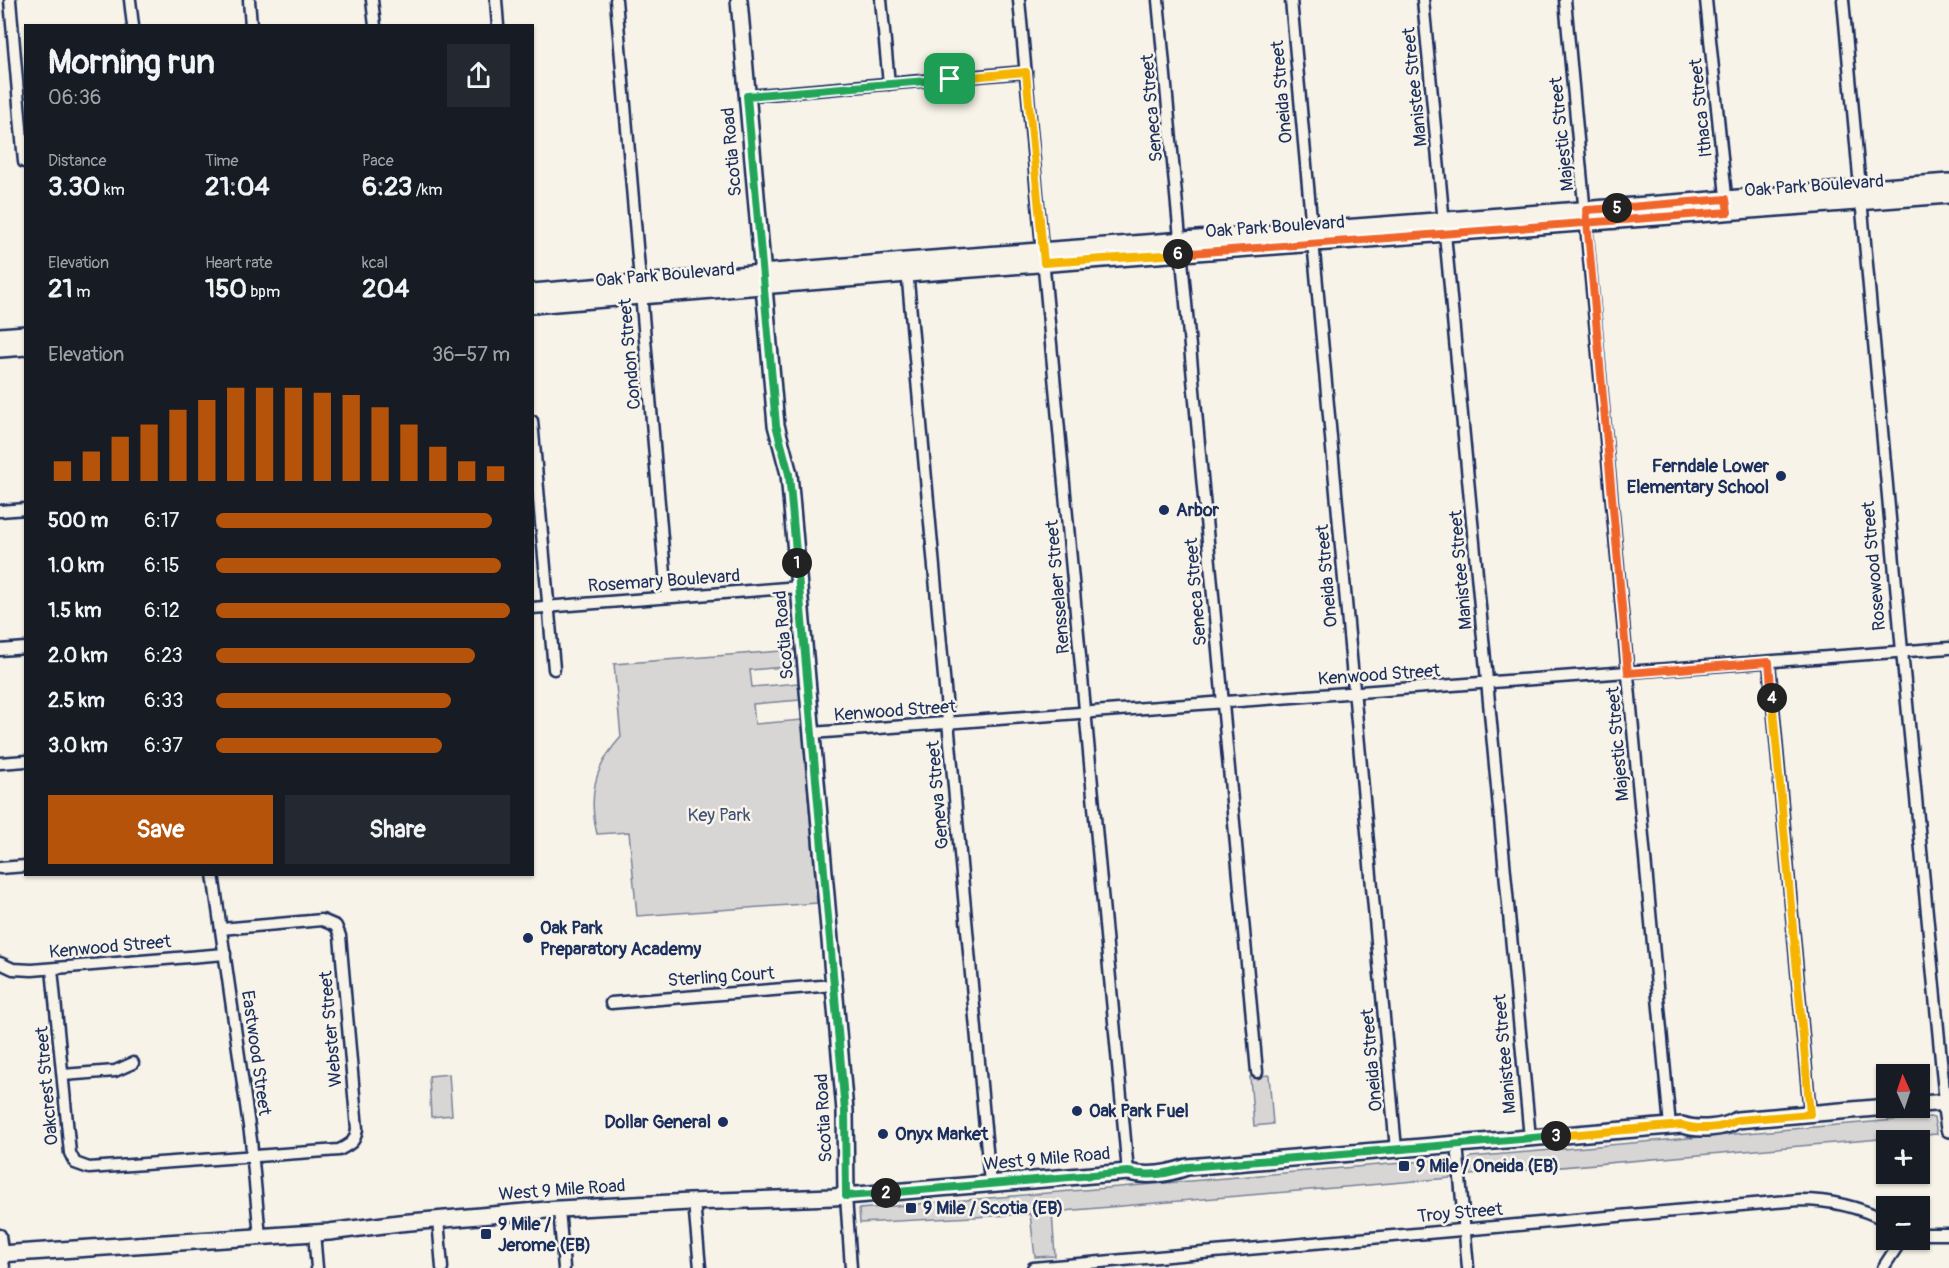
<!DOCTYPE html>
<html lang="en">
<head>
<meta charset="utf-8">
<style>
	:root { --surface:#171b24; --page:#242831; --text:#f1f3f6; --muted:#9ea1a6; --accent:#b45309 }
	body { margin:0; font-family:Pangolin,sans-serif; background:var(--page); color:var(--text); height:100vh; display:flex; flex-direction:column; font-size:22px; white-space:nowrap }
	* { box-sizing:border-box; margin:0 }
	p { font-size:20px; color:var(--muted) }
	.icon { flex:none; width:33px; height:33px; fill:none; stroke:currentColor; stroke-width:2; stroke-linecap:round; stroke-linejoin:round }
	.map { position:relative; flex:1; overflow:hidden }
	.panel { position:absolute; left:24px; top:24px; width:510px; height:852px; display:flex; flex-direction:column; background:var(--surface); border-radius:0px; box-shadow:0 2px 4px #0004 }
	.panel>* { flex:none }
	.needle { width:39px; rotate:357deg }
	.tools { position:absolute; left:1876px; top:1064px; display:grid; gap:12px }
	.tools a { display:grid; place-items:center; width:54px; height:54px; border-radius:0px; background:var(--surface); box-shadow:0 2px 4px #0004; font-size:30px }
	.pin { position:absolute; display:grid; place-items:center; width:51px; height:51px; color:#fff; margin:-26px; border-radius:12px; box-shadow:0 3px 9px #0006 }
	.km { position:absolute; width:30px; height:30px; margin:-15px; border-radius:50%; background:#222; color:#fff; font-size:16px; line-height:30px; text-align:center }
	.round { display:grid; place-items:center; flex:none; width:63px; height:63px; border-radius:0px; background:var(--page) }
	.head { display:flex; align-items:center; justify-content:space-between; height:102px; padding:0 24px }
	h1 { font-size:33px; font-weight:700; line-height:45px }
	.figures { display:grid; grid-template-columns:repeat(3,1fr); gap:9px; height:102px; padding:6px 24px }
	.figures div { display:grid; align-content:center }
	.figures b { font-size:26px; font-weight:700 }
	.figures small { font-size:16px; font-weight:400 }
	.figures p { font-size:16px }
	.chart { height:168px; padding:12px 24px }
	.chart p { display:flex; justify-content:space-between }
	.chart svg { width:100%; height:108px; margin-top:6px; stroke:var(--accent); stroke-width:6 }
	.cta { display:flex; gap:12px; margin-top:auto; padding:12px 24px }
	.cta a { flex:1; height:69px; border-radius:0px; background:var(--accent); color:#fff; font-size:24px; font-weight:700; line-height:69px; text-align:center }
	.cta a+a { background:var(--page); color:var(--text) }
	ul { padding:0 24px; list-style:none; font-size:20px }
	li { display:grid; grid-template-columns:96px 72px 1fr; align-items:center; height:45px }
	li i { height:15px; border-radius:8px; background:var(--accent) }
	.map>svg:first-child { display:block }
</style>
</head>
<body>
<div class="map">
<svg width="1949" height="1268" viewBox="0 0 1949 1268">
	<rect width="100%" height="100%" fill="#f7f3e8"/>
	<filter id="ink" filterUnits="userSpaceOnUse"><feTurbulence type="fractalNoise" baseFrequency=".0167" numOctaves="2"/><feDisplacementMap in="SourceGraphic" scale="12" xChannelSelector="R" yChannelSelector="G"/><feConvolveMatrix kernelMatrix="1 2 1 2 8 2 1 2 1" color-interpolation-filters="sRGB"/></filter>
	<g filter="url(#ink)">
		<g fill="#d7d6d4" stroke="#798299" stroke-width="1.5">
			<path d="M 795,650 L 797,666 L 750,670 L 752,687 L 798,683 L 800,700 L 753,704 L 755,724 L 802,720 L 817,903 L 637,916 L 629,832 L 597,834 C 588,795 594,767 621,737 L 614,664 Z"/>
			<path d="M 449,1074 L 452,1115 L 431,1117 L 429,1076 Z"/>
			<path d="M 1269,1075 L 1273,1124 L 1254,1126 L 1250,1077 Z"/>
			<path d="M 1930,1117 L 1934,1118 L 1937,1134 L 1470,1175 L 1469,1160 L 1471,1157 Z"/>
			<path d="M 1438,1160 L 1448,1164 L 1450,1178 L 1052,1212 L 1055,1256 L 1035,1257 L 1030,1214 L 860,1223 L 859,1209 Z"/>
		</g>
		<g fill="none" stroke-linecap="round" stroke-linejoin="round">
			<g stroke="#1b2f5e" stroke-width="15">
				<g id="street">
					<path d="M 10,0 L 24,162"/>
					<path d="M 130,0 L 133,26"/>
					<path d="M 249,0 L 251,26"/>
					<path d="M 372,0 L 375,26"/>
					<path d="M 496,0 L 498,26"/>
					<path d="M 616,0 L 667,597"/>
					<path d="M 881,0 L 889,84"/>
					<path d="M 1019,0 L 1128,1172"/>
					<path d="M 1158,0 L 1257,1072"/>
					<path d="M 1291,0 L 1396,1149"/>
					<path d="M 1423,0 L 1530,1138"/>
					<path d="M 1565,0 L 1670,1126"/>
					<path d="M 1706,0 L 1727,206"/>
					<path d="M 1843,0 L 1902,651 L 1945,1102"/>
					<path d="M 747,96 L 1026,72"/>
					<path d="M 907,270 L 990,1183"/>
					<path d="M 532,421 L 554,669"/>
					<path d="M 0,511 L 26,509"/>
					<path d="M 532,608 L 799,587"/>
					<path d="M 0,650 L 26,648"/>
					<path d="M 1769,662 L 1810,1114"/>
					<path d="M 812,733 L 1949,648"/>
					<path d="M 0,763 L 26,761"/>
					<path d="M 0,868 L 26,866"/>
					<path d="M 213,874 L 251,1140 L 260,1237"/>
					<path d="M 0,963 L 13,969 L 32,970 L 225,954"/>
					<path d="M 52,969 L 70,1153 L 75,1163 L 89,1168 L 339,1150 C 351,1144 355,1142 357,1129 L 340,936 L 336,926 L 322,920 L 221,929"/>
					<path d="M 611,1003 L 834,985"/>
					<path d="M 63,1075 L 115,1071 L 133,1063"/>
					<path d="M 1457,1144 L 1468,1268"/>
					<path d="M 846,1196 L 851,1268"/>
					<path d="M 694,1202 L 700,1268"/>
					<path d="M 559,1209 L 564,1268"/>
					<path d="M 438,1219 L 442,1268"/>
					<path d="M 314,1233 L 317,1268"/>
					<path d="M 1920,1234 L 1949,1234"/>
					<path d="M 0,1235 L 4,1268"/>
					<path d="M 1033,1268 L 1799,1200 C 1831,1200 1858,1206 1887,1221"/>
					<path d="M 1883,1268 L 1902,1239"/>
				</g>
			</g>
			<g stroke="#1b2f5e" stroke-width="20">
				<g id="secondary">
					<path d="M 739,0 L 776,425 L 789,474 L 792,508 L 845,1111 L 846,1196"/>
					<path d="M 532,292 L 906,261 L 1949,182"/>
					<path d="M 532,305 L 907,274 L 1949,195"/>
					<path d="M 0,336 L 26,334"/>
					<path d="M 0,349 L 26,347"/>
					<path d="M 1945,1102 L 1949,1129"/>
					<path d="M 1920,1104 L 1949,1102"/>
					<path d="M 0,1254 L 329,1232 L 399,1223 L 559,1209 L 690,1202 L 833,1197 L 1128,1172 C 1148,1177 1168,1174 1187,1167 L 1682,1125 C 1697,1130 1724,1129 1737,1120 L 1887,1107"/>
				</g>
			</g>
			<use href="#street" stroke="#f7f3e8" stroke-width="10"/>
			<use href="#secondary" stroke="#f7f3e8" stroke-width="15"/>
		</g>
	</g>
	<g fill="none" stroke-linecap="round" stroke-linejoin="round" filter="url(#ink)">
		<g stroke="#fff" stroke-width="12">
			<path id="split-1" d="M 797,563 L 789,474 L 776,425 L 747,96 L 950,79"/>
		</g>
		<g stroke="#fff" stroke-width="12">
			<path id="split-2" d="M 797,563 L 845,1111 L 846,1196 L 886,1193"/>
		</g>
		<g stroke="#fff" stroke-width="12">
			<path id="split-3" d="M 886,1193 L 1128,1172 C 1148,1177 1168,1174 1187,1167 L 1556,1136"/>
		</g>
		<g stroke="#fff" stroke-width="12">
			<path id="split-4" d="M 1556,1136 L 1682,1125 C 1696,1130 1724,1129 1737,1120 L 1810,1114 L 1772,698"/>
		</g>
		<g stroke="#fff" stroke-width="12">
			<path id="split-5" d="M 1617,208 L 1586,210 L 1628,673 L 1769,662 L 1772,698"/>
		</g>
		<g stroke="#fff" stroke-width="12">
			<path id="split-6" d="M 1178,254 L 1728,212 L 1726,199 L 1617,208"/>
		</g>
		<g stroke="#fff" stroke-width="12">
			<path id="split-7" d="M 950,79 L 1026,72 L 1044,263 L 1178,254"/>
		</g>
		<use href="#split-1" stroke="#22a559" stroke-width="8"/>
		<use href="#split-2" stroke="#22a559" stroke-width="8"/>
		<use href="#split-3" stroke="#22a559" stroke-width="8"/>
		<use href="#split-4" stroke="#f5b400" stroke-width="8"/>
		<use href="#split-5" stroke="#f0652b" stroke-width="8"/>
		<use href="#split-6" stroke="#f0652b" stroke-width="8"/>
		<use href="#split-7" stroke="#f5b400" stroke-width="8"/>
	</g>
	<g fill="#1b2f5e" stroke="#f7f3e8" stroke-width="2">
		<circle cx="1781" cy="476" r="6"/>
		<circle cx="1164" cy="510" r="6"/>
		<circle cx="528" cy="938" r="6"/>
		<circle cx="1077" cy="1111" r="6"/>
		<circle cx="723" cy="1122" r="6"/>
		<circle cx="883" cy="1134" r="6"/>
		<rect x="1398" y="1160" width="12" height="12" rx="3"/>
		<rect x="905" y="1202" width="12" height="12" rx="3"/>
		<rect x="480" y="1228" width="12" height="12" rx="3"/>
	</g>
	<g text-anchor="middle" dominant-baseline="central" stroke-width="5" stroke-linejoin="round" paint-order="stroke">
		<g font-size="18" fill="#1b2f5e" stroke="#f7f3e8">
			<text transform="translate(1415 87) rotate(-96)">Manistee Street</text>
			<text transform="translate(1282 92) rotate(-95)">Oneida Street</text>
			<text transform="translate(1152 108) rotate(-95)">Seneca Street</text>
			<text transform="translate(1701 108) rotate(-96)">Ithaca Street</text>
			<text transform="translate(1562 134) rotate(-96)">Majestic Street</text>
			<text transform="translate(732 152) rotate(-95)">Scotia Road</text>
			<text transform="translate(1814 186) rotate(-4)">Oak Park Boulevard</text>
			<text transform="translate(1275 227) rotate(-4)">Oak Park Boulevard</text>
			<text transform="translate(665 275) rotate(-5)">Oak Park Boulevard</text>
			<text transform="translate(630 354) rotate(-95)">Condon Street</text>
			<text transform="translate(1874 566) rotate(-95)">Rosewood Street</text>
			<text transform="translate(1461 570) rotate(-95)">Manistee Street</text>
			<text transform="translate(1327 576) rotate(-95)">Oneida Street</text>
			<text transform="translate(664 581) rotate(-4)">Rosemary Boulevard</text>
			<text transform="translate(1058 587) rotate(-95)">Rensselaer Street</text>
			<text transform="translate(1196 592) rotate(-95)">Seneca Street</text>
			<text transform="translate(784 635) rotate(-95)">Scotia Road</text>
			<text transform="translate(1379 675) rotate(-4)">Kenwood Street</text>
			<text transform="translate(895 711) rotate(-4)">Kenwood Street</text>
			<text transform="translate(1618 744) rotate(-95)">Majestic Street</text>
			<text transform="translate(938 795) rotate(-95)">Geneva Street</text>
			<text transform="translate(110 947) rotate(-5)">Kenwood Street</text>
			<text transform="translate(721 977) rotate(-4)">Sterling Court</text>
			<text transform="translate(331 1029) rotate(-95)">Webster Street</text>
			<text transform="translate(256 1053) rotate(82)">Eastwood Street</text>
			<text transform="translate(1505 1054) rotate(-95)">Manistee Street</text>
			<text transform="translate(1372 1060) rotate(-95)">Oneida Street</text>
			<text transform="translate(47 1086) rotate(-95)">Oakcrest Street</text>
			<text transform="translate(824 1118) rotate(-93)">Scotia Road</text>
			<text transform="translate(1047 1159) rotate(-5)">West 9 Mile Road</text>
			<text transform="translate(562 1190) rotate(-4)">West 9 Mile Road</text>
			<text transform="translate(1460 1213) rotate(-5)">Troy Street</text>
		</g>
		<g font-size="18" font-weight="bold" fill="#1b2f5e" stroke="#f7f3e8" text-anchor="start">
			<text x="1769" y="466" text-anchor="end">Ferndale Lower<tspan x="1769" dy="21">Elementary School</tspan></text>
			<text x="1176" y="510">Arbor</text>
			<text x="540" y="928">Oak Park<tspan x="540" dy="21">Preparatory Academy</tspan></text>
			<text x="1089" y="1111">Oak Park Fuel</text>
			<text x="711" y="1122" text-anchor="end">Dollar General</text>
			<text x="895" y="1134">Onyx Market</text>
			<text x="1416" y="1166">9 Mile / Oneida (EB)</text>
			<text x="923" y="1208">9 Mile / Scotia (EB)</text>
			<text x="498" y="1224">9 Mile /<tspan x="498" dy="21">Jerome (EB)</tspan></text>
		</g>
		<g font-size="18" fill="#415076" stroke="#f7f3e8">
			<text x="719" y="815">Key Park</text>
		</g>
	</g>
</svg>
<div class="tools">
<a><svg class="needle" viewBox="-14 -14 28 28"><path d="M0-13l5 13h-10z" fill="#e53935"/><path d="M0 13l5-13h-10z" fill="#9ea1a6"/></svg></a>
<a>+</a>
<a>−</a>
</div>
<div class="pin" style="left:950px;top:79px;background:#1e9e55"><svg class="icon" aria-label="arrive" viewBox="0 0 24 24"><path d="M6 21V4h12l-3 4 3 4H6"/></svg></div>
<b class="km" style="left:797px;top:563px">1</b>
<b class="km" style="left:886px;top:1193px">2</b>
<b class="km" style="left:1556px;top:1136px">3</b>
<b class="km" style="left:1772px;top:698px">4</b>
<b class="km" style="left:1617px;top:208px">5</b>
<b class="km" style="left:1178px;top:254px">6</b>
<section class="panel">
<div class="head"><div><h1>Morning run</h1><p>06:36</p></div><a class="round"><svg class="icon" aria-label="share" viewBox="0 0 24 24"><path d="M12 15V3M7 8l5-5 5 5M5 13v7h14v-7"/></svg></a></div>
<div class="figures">
<div><p>Distance</p><b>3.30<small> km</small></b></div>
<div><p>Time</p><b>21:04</b></div>
<div><p>Pace</p><b>6:23<small> /km</small></b></div>
</div>
<div class="figures">
<div><p>Elevation</p><b>21<small> m</small></b></div>
<div><p>Heart rate</p><b>150<small> bpm</small></b></div>
<div><p>kcal</p><b>204</b></div>
</div>
<div class="chart"><p><span>Elevation</span>36–57 m</p>
<svg viewBox="0 0 160 44" preserveAspectRatio="none"><path d="M5 44V36M15 44V32M25 44V26M35 44V21M45 44V15M55 44V11M65 44V6M75 44V6M85 44V6M95 44V8M105 44V9M115 44V14M125 44V21M135 44V30M145 44V36M155 44V38"/></svg>
</div>
<ul>
<li><b>500 m</b>6:17<i style="width:94%"></i></li>
<li><b>1.0 km</b>6:15<i style="width:97%"></i></li>
<li><b>1.5 km</b>6:12<i style="width:100%"></i></li>
<li><b>2.0 km</b>6:23<i style="width:88%"></i></li>
<li><b>2.5 km</b>6:33<i style="width:80%"></i></li>
<li><b>3.0 km</b>6:37<i style="width:77%"></i></li>
</ul>
<div class="cta"><a>Save</a><a>Share</a></div>
</section>
</div>
</body>
</html>
